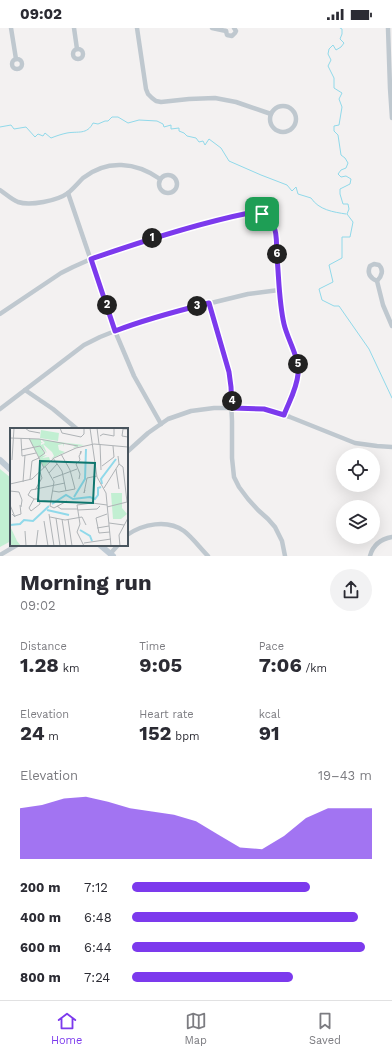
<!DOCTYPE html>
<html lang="en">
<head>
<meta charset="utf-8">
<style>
	:root { --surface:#fff; --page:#f2f2f3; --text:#2b2b33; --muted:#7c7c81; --line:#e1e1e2; --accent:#7c3aed }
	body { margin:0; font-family:"Work Sans",sans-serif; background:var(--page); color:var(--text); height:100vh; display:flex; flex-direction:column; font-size:15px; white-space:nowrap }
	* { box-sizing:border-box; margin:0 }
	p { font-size:13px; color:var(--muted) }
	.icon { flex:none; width:22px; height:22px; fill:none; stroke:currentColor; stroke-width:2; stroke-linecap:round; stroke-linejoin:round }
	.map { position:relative; height:528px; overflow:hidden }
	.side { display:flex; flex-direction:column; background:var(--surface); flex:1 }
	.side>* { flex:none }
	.fabs { position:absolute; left:336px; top:420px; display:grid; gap:8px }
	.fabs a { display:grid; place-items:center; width:44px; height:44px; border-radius:50%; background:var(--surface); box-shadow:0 4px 16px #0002; font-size:20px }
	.pin { position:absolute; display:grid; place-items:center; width:34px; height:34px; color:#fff; margin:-17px; border-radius:8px; box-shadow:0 2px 6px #0006 }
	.km { position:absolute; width:20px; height:20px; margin:-10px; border-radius:50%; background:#222; color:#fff; font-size:11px; line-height:20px; text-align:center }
	.round { display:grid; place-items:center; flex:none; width:42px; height:42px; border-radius:21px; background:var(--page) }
	.headline { display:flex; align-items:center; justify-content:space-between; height:68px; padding:0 20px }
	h1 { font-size:22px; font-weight:700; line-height:30px }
	.figures { display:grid; grid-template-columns:repeat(3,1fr); gap:6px; height:68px; padding:4px 20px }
	.figures div { display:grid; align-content:center }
	.figures b { font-size:20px; font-weight:700 }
	.figures small { font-size:11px; font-weight:400 }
	.figures p { font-size:11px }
	.chart { height:112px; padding:8px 20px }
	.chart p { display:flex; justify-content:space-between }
	.chart svg { width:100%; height:72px; margin-top:4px; fill:var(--accent); opacity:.7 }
	ul { padding:0 20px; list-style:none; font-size:13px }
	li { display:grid; grid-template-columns:64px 48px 1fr; align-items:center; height:30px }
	li i { height:10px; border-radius:5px; background:var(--accent) }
	.status { display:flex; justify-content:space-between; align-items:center; height:28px; padding:0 20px; background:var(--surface); direction:ltr }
	.status svg { height:11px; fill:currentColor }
	.dock { display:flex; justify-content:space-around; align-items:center; height:56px; border-top:1px solid var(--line); background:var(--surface); font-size:11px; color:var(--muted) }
	.dock a { display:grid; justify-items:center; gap:2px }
	.dock .current { color:var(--accent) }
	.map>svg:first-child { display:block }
</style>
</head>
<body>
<div class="status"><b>09:02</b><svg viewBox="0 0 49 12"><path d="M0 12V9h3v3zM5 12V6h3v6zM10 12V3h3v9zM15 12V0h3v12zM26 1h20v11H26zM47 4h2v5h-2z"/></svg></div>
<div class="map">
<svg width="392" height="528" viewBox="0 0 392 528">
	<rect width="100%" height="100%" fill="#f3f1f1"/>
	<path fill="#c2efd2" d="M 0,441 L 11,450 L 11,513 L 0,519 Z"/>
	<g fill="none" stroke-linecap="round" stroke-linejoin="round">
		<g stroke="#90d9ea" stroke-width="1">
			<path d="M 340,0 L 342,1 L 342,6 L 340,11 L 344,15 L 341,19 L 336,22 L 333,17 L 329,21 L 328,26 L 331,32 L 328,38 L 334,50 L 334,60 L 342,65 L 339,71 L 342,79 L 339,97 L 334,98 L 334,103 L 338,107 L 341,127 L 345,130 L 348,135 L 346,140 L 341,142 L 338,146 L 341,149 L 346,148 L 351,151 L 350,156 L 340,161 L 340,166 L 343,176 L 348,176 L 349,181 L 347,186 L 353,194 L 350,209 L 342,209 L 342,230 L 329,237 L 333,254 L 319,261 L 322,272 L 334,278 L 339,278 L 369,321 L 392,370"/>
			<path d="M 0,99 L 11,97 L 14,101 L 26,99 L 35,109 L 38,106 L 43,108 L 45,105 L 51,110 C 56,108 62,106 67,105 C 78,103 87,107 93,95 L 98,96 L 105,93 L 108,93 L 112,89 L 118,89 L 128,95 L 139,92 L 157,93 L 163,96 L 164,99 L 171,97 L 171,101 L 179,100 L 179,103 L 184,105 L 187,108 L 196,110 L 199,114 L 203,113 L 205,117 L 209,111 L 221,120 L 229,133 L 261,147 L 287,157 L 292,163 L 296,159 L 298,166 L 311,170 C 319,182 333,184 346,186"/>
		</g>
		<g stroke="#bfc8cf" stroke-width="4.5">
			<path d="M 11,0 L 16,31"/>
			<path d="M 74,0 L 77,21"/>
			<path d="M 137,0 L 146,61 L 148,66 L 152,70 L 156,73 L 161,74 L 189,71 L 215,70 L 236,74 L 271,86"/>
			<path d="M 212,0 L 226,3"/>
			<path d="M 388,0 L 390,60 L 392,90"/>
			<path d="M 226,3 L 227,7 L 232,8 L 235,5 L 236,3 L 234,0"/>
			<circle cx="78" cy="26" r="5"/>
			<circle cx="17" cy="36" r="5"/>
			<circle cx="283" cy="91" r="13"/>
			<circle cx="168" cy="156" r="9"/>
			<path d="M 0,162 C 6,166 11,171 18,174 C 30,178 57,173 68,165 C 73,161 78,155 83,150 C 107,131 136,134 160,151"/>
			<path d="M 68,165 L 115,303 L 134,348 L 161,396"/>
			<path d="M 374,236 L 379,237 C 384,242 382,248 377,253 C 370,250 367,245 370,238 Z"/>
			<path d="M 377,253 L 383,277 L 392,298"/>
			<path d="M 209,275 L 217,305 L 227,334 L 230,350 L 232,393 L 232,430 L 234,449 L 239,459 L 248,471 L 258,482 L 268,491 L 275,499 L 282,513 L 285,528"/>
			<path d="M 0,286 L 61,245 L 73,239 L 91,231 L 165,206 L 203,196 L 249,185 L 262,186 L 266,188 L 270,191 L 276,204 L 277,227 L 281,280 L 286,303 L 296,328 L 298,338 L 298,345 L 296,356 L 284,387"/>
			<path d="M 25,362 L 53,381 L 77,401"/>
			<path d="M 0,381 L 84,317 L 100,309 L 130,297 L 170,285 L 248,266 L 279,262"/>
			<path d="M 127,424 L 148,405 L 168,391 L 191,383 L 214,380 L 251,380 L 269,382 L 290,389 L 355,415 L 377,418 L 392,419"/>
			<path d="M 127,507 C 143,496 167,491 184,503 C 193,510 200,520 208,528"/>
			<path d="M 110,526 L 118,517"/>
			<path d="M 0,527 L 17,517"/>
			<path d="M 370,528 C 373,517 381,511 392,509"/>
		</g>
		<g stroke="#bfcad4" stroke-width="6">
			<path d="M 0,432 L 11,442"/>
			<path d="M 100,517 L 113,528"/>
		</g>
	</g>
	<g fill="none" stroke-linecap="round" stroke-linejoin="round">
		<g stroke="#fff" stroke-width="8">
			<path id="route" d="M 249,185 C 259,184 268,187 273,196 C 278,206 276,218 277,229 C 279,251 279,274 284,296 C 288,313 299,328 298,346 C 297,360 289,374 284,387 L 264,381 L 232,380 L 231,359 L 229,344 L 209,275 C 177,283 146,291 115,303 L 91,231 C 143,213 195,196 249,185 Z"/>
		</g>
		<use href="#route" stroke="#7c3aed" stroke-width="5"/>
	</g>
	<g transform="translate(10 400)">
		<rect width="118" height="118" fill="#f3f1f1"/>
		<path d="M 31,2 L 49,5 L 48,13 L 30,10 ZM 19,11 L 31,11 L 31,14 L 33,14 L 31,15 L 31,17 L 35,15 L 32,12 L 74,17 L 63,20 L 65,18 L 63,17 L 54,15 L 54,19 L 53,16 L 48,17 L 49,22 L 55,24 L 41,31 L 44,28 L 42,24 L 33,16 L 37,25 L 32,20 L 35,26 L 32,28 L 37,27 L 32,30 L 39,29 L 40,32 L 34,39 ZM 101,65 L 112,65 L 112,80 L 117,86 L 111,91 L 103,91 ZM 0,98 L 7,113 L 11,118 L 0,118 Z" fill="#c2efd2"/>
		<path fill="none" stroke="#90d9ea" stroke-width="2" d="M 92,56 L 91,51 L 106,31M 64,69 L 75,51 L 76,21M 42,76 L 56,67 L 63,71 L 80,69 L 85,71 L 88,67 L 88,60 L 91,59M 37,82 L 59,87M 0,97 L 10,96 L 14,92 L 23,93 L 39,78M 70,102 L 80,108 L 82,113"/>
		<path fill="none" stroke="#afb3b6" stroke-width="1" d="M 15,0 L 19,3 L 30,5M 50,0 L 52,5 L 71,9 L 74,6 L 74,0M 80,0 L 87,49 L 96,65 L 101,118M 87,0 L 89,16M 118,1 L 113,1 L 112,8 L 118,9M 90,8 L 93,6 L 104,8 L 104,0M 0,10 L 29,11 L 68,18M 11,10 L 12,28 L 26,25M 19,10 L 34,40M 90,16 L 91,42M 11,22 L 30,18 L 35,25 L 28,30M 43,30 L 52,43 L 56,63M 2,32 L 4,0M 35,38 L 44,54 L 40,78 L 44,80 L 57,73M 92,38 L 104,29 L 103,18M 106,41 L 109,61M 39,45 L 47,36M 43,50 L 67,41M 20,51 L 22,33 L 29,30M 69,51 L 70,46 L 66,36 L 70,32 L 69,28 L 71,25 L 71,23 L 70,26M 13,54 L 15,27M 0,56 L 22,51 L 44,30 L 66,20 L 84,16 L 118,19M 94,60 L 109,36M 25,62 L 32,50 L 30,44M 75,62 L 74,65 L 77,50 L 87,48M 0,63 L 9,64 L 12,72 L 11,79M 43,63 L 49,64 L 65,61 L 60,42 L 51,26M 24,71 L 18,67 L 21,62 L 55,55M 24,71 L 29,71 L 30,76 L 21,83 L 19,80 ZM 0,77 L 5,89 L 2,86M 47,78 L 51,81 L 68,81M 97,79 L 117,74 L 113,39 L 109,36 L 108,28M 68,82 L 87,81 L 90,78M 39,86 L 44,118M 97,86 L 86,90 L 89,105 L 100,104M 5,88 L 11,86 L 10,77M 40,89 L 55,92 L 72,89 L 76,97M 46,90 L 50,118M 52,91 L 56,118M 58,91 L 62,118M 34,93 L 38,118M 99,95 L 114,97M 87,100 L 99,98M 15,103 L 16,118M 74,115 L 101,111M 26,118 L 28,102M 74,118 L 67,104 L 70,96 L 67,77 L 82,75 L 97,77M 110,118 L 109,107 L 118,90"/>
		<path fill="#0f766e" fill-opacity="0.15" stroke="#0f766e" stroke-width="2" d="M 30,33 L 85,35 L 83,75 L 28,73 Z"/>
		<rect width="118" height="118" fill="none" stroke="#49555e" stroke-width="2"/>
	</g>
</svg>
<div class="fabs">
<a><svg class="icon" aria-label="locate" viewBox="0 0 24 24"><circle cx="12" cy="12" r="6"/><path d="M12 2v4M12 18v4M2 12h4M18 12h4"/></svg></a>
<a><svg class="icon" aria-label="layers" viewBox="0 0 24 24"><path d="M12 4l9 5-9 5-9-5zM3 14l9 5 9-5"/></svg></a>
</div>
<div class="pin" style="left:262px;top:186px;background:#1e9e55"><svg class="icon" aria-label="arrive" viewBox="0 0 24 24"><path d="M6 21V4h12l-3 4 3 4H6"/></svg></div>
<b class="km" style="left:152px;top:210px">1</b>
<b class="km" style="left:107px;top:277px">2</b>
<b class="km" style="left:197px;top:278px">3</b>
<b class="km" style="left:232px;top:373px">4</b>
<b class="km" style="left:298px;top:336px">5</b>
<b class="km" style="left:277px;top:226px">6</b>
</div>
<section class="side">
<div class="headline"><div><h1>Morning run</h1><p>09:02</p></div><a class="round"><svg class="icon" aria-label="share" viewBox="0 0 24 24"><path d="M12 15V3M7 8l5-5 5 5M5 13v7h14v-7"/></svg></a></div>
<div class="figures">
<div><p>Distance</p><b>1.28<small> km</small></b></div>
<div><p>Time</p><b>9:05</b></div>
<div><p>Pace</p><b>7:06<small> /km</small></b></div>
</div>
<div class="figures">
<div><p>Elevation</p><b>24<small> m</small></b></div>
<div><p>Heart rate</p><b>152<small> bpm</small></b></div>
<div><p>kcal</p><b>91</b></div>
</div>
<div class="chart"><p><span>Elevation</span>19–43 m</p>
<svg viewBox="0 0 160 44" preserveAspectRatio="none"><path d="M0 44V13L10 11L20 7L30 6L40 9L50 13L60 15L70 17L80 21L90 29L100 37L110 38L120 30L130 19L140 13L150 13L160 13V44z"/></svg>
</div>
<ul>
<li><b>200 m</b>7:12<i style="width:74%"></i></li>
<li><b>400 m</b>6:48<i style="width:94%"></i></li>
<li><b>600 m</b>6:44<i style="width:97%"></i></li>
<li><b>800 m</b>7:24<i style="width:67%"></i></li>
</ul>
</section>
<nav class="dock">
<a class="current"><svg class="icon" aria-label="home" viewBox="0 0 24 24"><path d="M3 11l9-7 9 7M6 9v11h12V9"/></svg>Home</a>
<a><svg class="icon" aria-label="map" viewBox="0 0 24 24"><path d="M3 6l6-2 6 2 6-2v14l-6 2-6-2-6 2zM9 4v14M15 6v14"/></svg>Map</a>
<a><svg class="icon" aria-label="saved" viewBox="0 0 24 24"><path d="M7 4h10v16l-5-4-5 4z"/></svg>Saved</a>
</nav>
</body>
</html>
